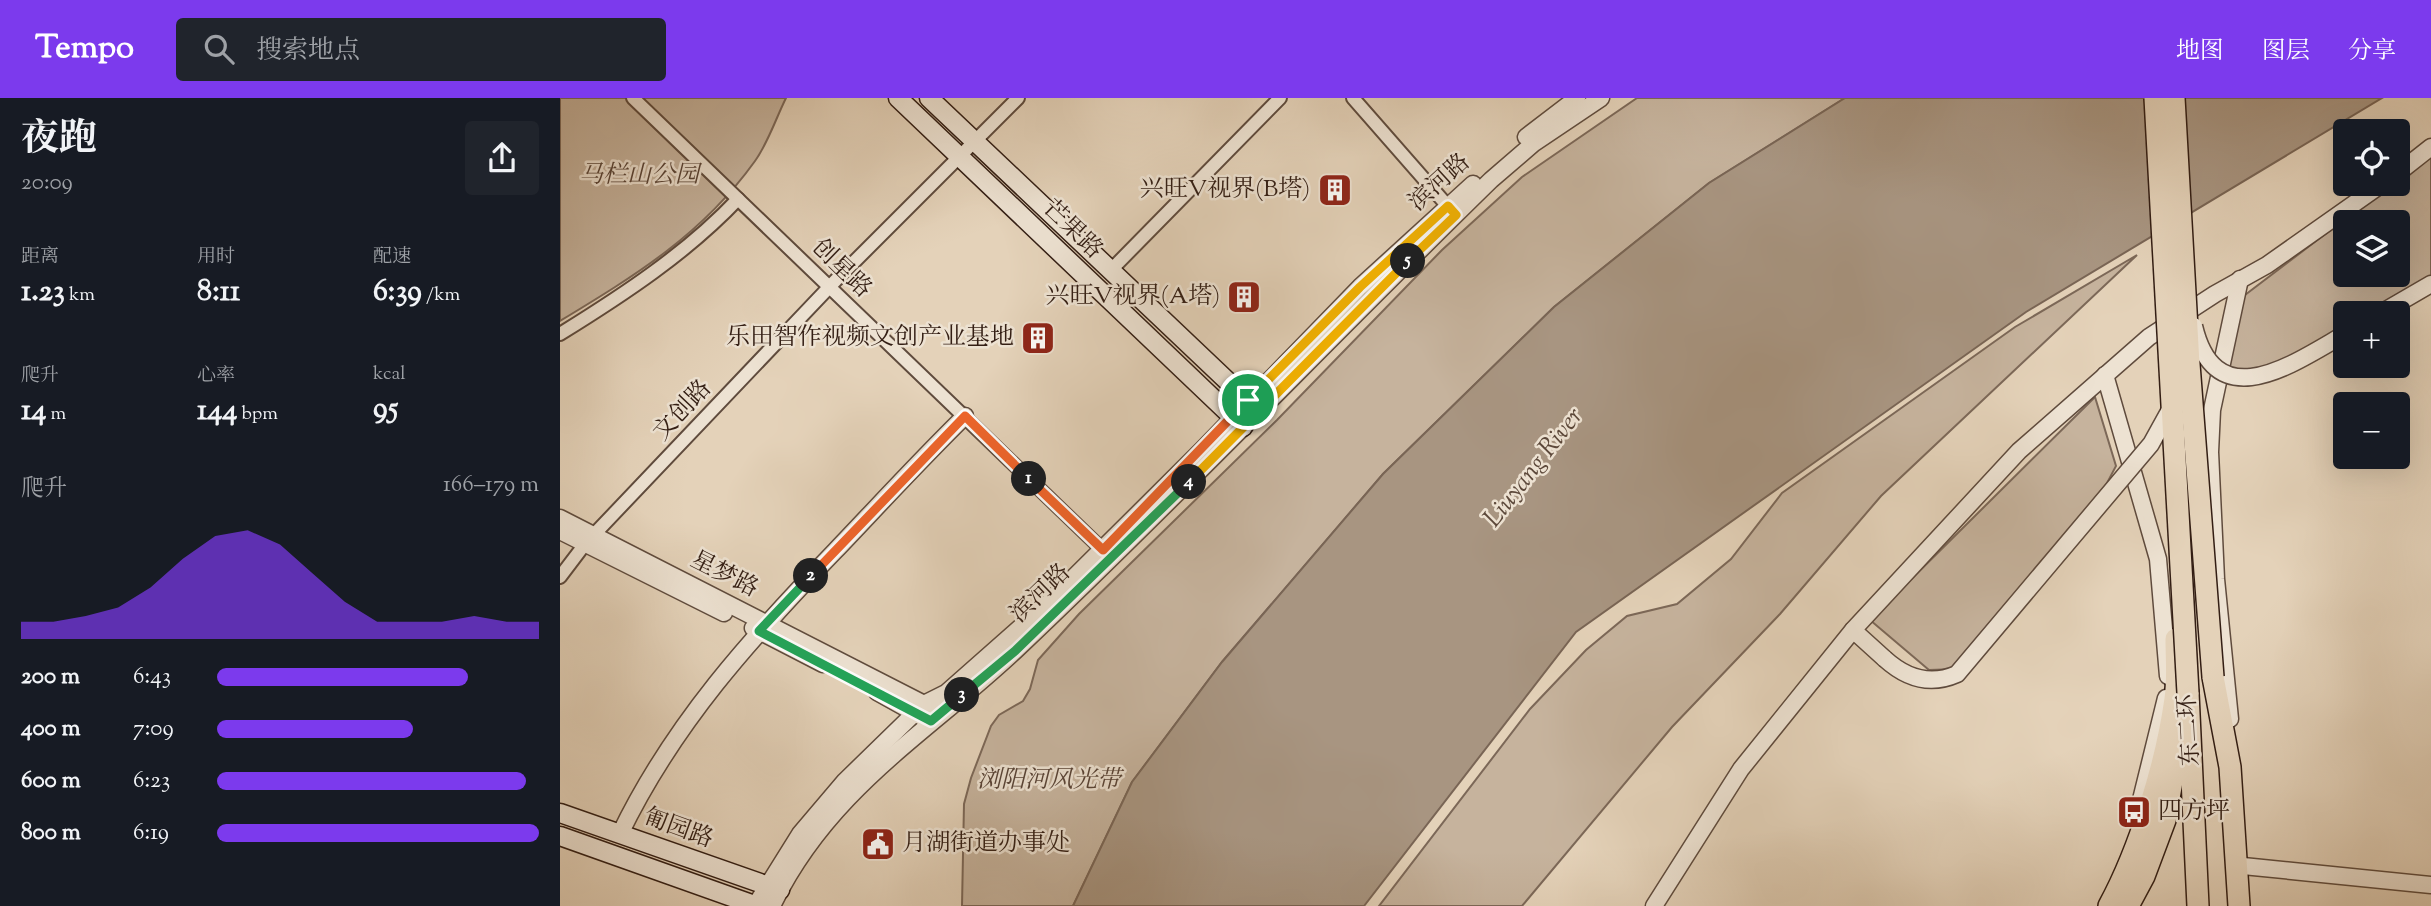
<!DOCTYPE html>
<html lang="zh">
<head>
<meta charset="utf-8">
<style>
	:root { --surface:#171b24; --page:#20242c; --text:#f1f3f6; --muted:#9ea1a6; --accent:#7c3aed }
	body { margin:0; font-family:"Sorts Mill Goudy","Noto Serif SC",serif; background:var(--page); color:var(--text); height:100vh; display:flex; flex-direction:column; font-size:26px; white-space:nowrap }
	* { box-sizing:border-box; margin:0 }
	p { font-size:23px; color:var(--muted) }
	.icon { flex:none; width:38px; height:38px; fill:none; stroke:currentColor; stroke-width:2; stroke-linecap:round; stroke-linejoin:round }
	.map { position:relative; flex:1; overflow:hidden }
	.drawer { display:flex; flex-direction:column; background:var(--surface); width:560px }
	.drawer>* { flex:none }
	.tools { position:absolute; left:1773px; top:21px; display:grid; gap:14px }
	.tools a { display:grid; place-items:center; width:77px; height:77px; border-radius:7px; background:var(--surface); box-shadow:0 7px 28px #0002; font-size:35px }
	.pin { position:absolute; display:grid; place-items:center; width:60px; height:60px; color:#fff; margin:-30px; border:4px solid #fff; border-radius:50%; box-shadow:0 2px 7px #0007 }
	.km { position:absolute; width:35px; height:35px; margin:-18px; border-radius:50%; background:#222; color:#fff; font-size:19px; line-height:35px; text-align:center }
	.round { display:grid; place-items:center; flex:none; width:74px; height:74px; border-radius:7px; background:var(--page) }
	.summary { display:flex; align-items:center; justify-content:space-between; height:119px; padding:0 21px }
	h1 { font-size:38px; font-weight:700; line-height:52px }
	.metrics { display:grid; grid-template-columns:repeat(3,1fr); gap:10px; height:119px; padding:7px 21px }
	.metrics div { display:grid; align-content:center }
	.metrics b { font-size:30px; font-weight:700 }
	.metrics small { font-size:19px; font-weight:400 }
	.metrics p { font-size:19px }
	.chart { height:196px; padding:14px 21px }
	.chart p { display:flex; justify-content:space-between }
	.chart svg { width:100%; height:126px; margin-top:7px; fill:var(--accent); opacity:.7 }
	ul { padding:0 21px; list-style:none; font-size:23px }
	li { display:grid; grid-template-columns:112px 84px 1fr; align-items:center; height:52px }
	li i { height:18px; border-radius:9px; background:var(--accent) }
	header { display:flex; align-items:center; gap:42px; box-sizing:border-box; height:98px; padding:0 35px; background:var(--accent); color:#fff }
	header strong { font-size:33px }
	nav { display:flex; gap:38px; margin-inline-start:auto; font-size:24px }
	.search { width:490px; height:63px; background:var(--page); display:flex; align-items:center; gap:18px; box-sizing:border-box; padding:0 24px; border-radius:7px; color:var(--muted); font-size:26px }
	main { display:flex; flex:1; min-height:0 }
	.map>svg:first-child { display:block }
</style>
</head>
<body>
<header>
<strong>Tempo</strong>
<div class="search"><svg class="icon" aria-label="search" viewBox="0 0 24 24"><circle cx="10" cy="10" r="6"/><path d="M15 15l6 6"/></svg>搜索地点</div>
<nav><a>地图</a><a>图层</a><a>分享</a></nav>
</header>
<main>
<section class="drawer">
<div class="summary"><div><h1>夜跑</h1><p>20:09</p></div><a class="round"><svg class="icon" aria-label="share" viewBox="0 0 24 24"><path d="M12 15V3M7 8l5-5 5 5M5 13v7h14v-7"/></svg></a></div>
<div class="metrics">
<div><p>距离</p><b>1.23<small> km</small></b></div>
<div><p>用时</p><b>8:11</b></div>
<div><p>配速</p><b>6:39<small> /km</small></b></div>
</div>
<div class="metrics">
<div><p>爬升</p><b>14<small> m</small></b></div>
<div><p>心率</p><b>144<small> bpm</small></b></div>
<div><p>kcal</p><b>95</b></div>
</div>
<div class="chart"><p><span>爬升</span>166–179 m</p>
<svg viewBox="0 0 160 44" preserveAspectRatio="none"><path d="M0 44V38L10 38L20 36L30 33L40 26L50 16L60 8L70 6L80 11L90 21L100 31L110 38L120 38L130 38L140 36L150 38L160 38V44z"/></svg>
</div>
<ul>
<li><b>200 m</b>6:43<i style="width:78%"></i></li>
<li><b>400 m</b>7:09<i style="width:61%"></i></li>
<li><b>600 m</b>6:23<i style="width:96%"></i></li>
<li><b>800 m</b>6:19<i style="width:100%"></i></li>
</ul>
</section>
<div class="map">
<svg width="1871" height="808" viewBox="0 0 1871 808">
	<rect width="100%" height="100%" fill="#e4d2b9"/>
	<filter id="stains"><feTurbulence type="fractalNoise" baseFrequency=".00286" numOctaves="4"/><feColorMatrix values="0 0 0 0 .2 0 0 0 0 .09 0 0 0 0 .02 0 0 0 .5 -.17"/></filter>
	<radialGradient id="worn" r=".72"><stop offset=".6" stop-color="#630" stop-opacity="0"/><stop offset="1" stop-color="#630" stop-opacity=".3"/></radialGradient>
	<g fill="#c6b39d" stroke="#7c6858" stroke-width="2" fill-rule="evenodd">
		<path d="M 0,0 L 226,0 C 216,20 208,45 195,63 C 142,137 76,177 0,223 Z"/>
		<path d="M 1077,0 L 1285,0 L 1149,85 L 994,209 L 823,376 L 662,564 L 572,684 L 513,808 L 402,808 L 404,706 L 411,680 L 431,628 L 439,617 L 463,603 L 470,591 L 478,562 L 519,516 L 717,322 L 882,152 L 962,79 Z"/>
		<path d="M 1871,55 L 1871,177 L 1808,215 L 1785,215 L 1785,229 L 1720,269 L 1688,276 L 1669,269 L 1681,200 L 1831,86 L 1838,86 L 1838,81 ZM 1785,124 L 1838,124 L 1838,177 L 1785,177 Z"/>
		<path d="M 1577,157 L 1321,398 L 1220,516 L 1112,629 L 962,808 L 819,808 L 970,611 L 1026,552 L 1067,518 L 1117,506 L 1171,461 L 1222,395 L 1455,229 Z"/>
		<path d="M 1535,299 L 1556,368 L 1546,387 L 1398,571 L 1369,572 L 1310,522 Z"/>
	</g>
	<path fill="#a89581" stroke="#796555" stroke-width="2" d="M 1285,0 L 1822,0 L 1466,214 L 1016,534 L 804,808 L 513,808 L 572,684 L 662,564 L 823,376 L 994,209 L 1149,85 Z"/>
	<g fill="none" stroke-linecap="round" stroke-linejoin="round">
		<g stroke="#5f4b3d" stroke-width="16">
			<g id="minor">
				<path d="M 73,0 L 547,456"/>
				<path d="M 793,0 L 892,113"/>
				<path d="M 551,172 L 720,0"/>
				<path d="M 0,236 C 63,197 127,155 178,101"/>
				<path d="M 0,479 L 25,446 L 276,182 L 458,0"/>
			</g>
		</g>
		<g stroke="#5f4b3d" stroke-width="19">
			<g id="tertiary">
				<path d="M 966,39 L 1017,0"/>
				<path d="M 1838,75 L 1871,49"/>
				<path d="M 1821,215 L 1871,186"/>
				<path d="M 1545,277 L 1598,461 L 1608,578"/>
				<path d="M 0,420 L 372,610"/>
				<path d="M 0,433 L 164,515"/>
				<path d="M 193,530 L 263,566"/>
				<path d="M 1293,532 L 1325,561"/>
				<path d="M 317,594 L 362,619"/>
				<path d="M 1670,621 L 1656,481 L 1650,354 L 1652,312 L 1680,181"/>
				<path d="M 1577,718 L 1606,600"/>
				<path d="M 60,736 C 113,626 191,540 275,453 C 318,408 360,362 405,318"/>
				<path d="M 1683,768 L 1871,787"/>
				<path d="M 195,808 L 240,736 L 285,683 L 364,606 L 386,595 L 489,504 L 642,352 L 800,189 L 913,86"/>
				<path d="M 212,808 C 269,690 367,636 458,550 C 619,398 772,237 931,82 L 974,45 L 1041,0"/>
				<path d="M 1094,808 L 1181,671 L 1293,532 L 1459,353 L 1589,239 L 1655,196 L 1707,167 L 1822,86"/>
			</g>
		</g>
		<g stroke="#331e14" stroke-width="21">
			<g id="secondary">
				<path d="M 338,0 L 683,329"/>
				<path d="M 369,0 L 699,313"/>
				<path d="M 0,715 L 220,792"/>
				<path d="M 0,738 L 197,808"/>
			</g>
		</g>
		<g stroke="#331e14" stroke-width="24">
			<g id="trunk">
				<path d="M 1653,579 L 1670,669 L 1679,808"/>
				<path d="M 1628,595 L 1638,808"/>
				<path d="M 1549,808 C 1580,751 1606,666 1615,601 C 1618,582 1616,561 1616,541"/>
				<path d="M 1568,808 L 1584,778 L 1605,722 L 1622,628"/>
			</g>
		</g>
		<use href="#minor" stroke="#ede2d2" stroke-width="12"/>
		<use href="#tertiary" stroke="#ede2d2" stroke-width="16"/>
		<use href="#secondary" stroke="#ede2d2" stroke-width="18"/>
		<use href="#trunk" stroke="#e4d2b9" stroke-width="21"/>
		<g stroke="#5f4b3d" stroke-width="19" stroke-linecap="butt">
			<g id="tertiary-bridge">
				<path d="M 1634,228 C 1656,321 1734,265 1785,236"/>
				<path d="M 1325,561 C 1346,580 1370,588 1397,576 L 1591,346 L 1612,308"/>
			</g>
		</g>
		<g stroke="#331e14" stroke-width="24" stroke-linecap="butt">
			<g id="trunk-bridge">
				<path d="M 1595,0 L 1628,595"/>
				<path d="M 1614,0 L 1629,266 L 1653,579"/>
			</g>
		</g>
		<use href="#tertiary-bridge" stroke="#ede2d2" stroke-width="16"/>
		<use href="#trunk-bridge" stroke="#e4d2b9" stroke-width="21"/>
	</g>
	<g fill="none" stroke-linecap="round" stroke-linejoin="round">
		<g stroke="#fff" stroke-width="14">
			<path id="split-1" d="M 469,381 L 543,452 L 688,302"/>
		</g>
		<g stroke="#fff" stroke-width="14">
			<path id="split-2" d="M 251,478 L 405,318 L 469,381"/>
		</g>
		<g stroke="#fff" stroke-width="14">
			<path id="split-3" d="M 251,478 L 199,533 L 371,623 L 402,597"/>
		</g>
		<g stroke="#fff" stroke-width="14">
			<path id="split-4" d="M 402,597 L 455,553 L 629,384"/>
		</g>
		<g stroke="#fff" stroke-width="14">
			<path id="split-5" d="M 629,384 L 848,163"/>
		</g>
		<g stroke="#fff" stroke-width="14">
			<path id="split-6" d="M 688,302 L 800,189 L 888,108 L 896,117 L 848,163"/>
		</g>
		<use href="#split-1" stroke="#f0652b" stroke-width="9"/>
		<use href="#split-2" stroke="#f0652b" stroke-width="9"/>
		<use href="#split-3" stroke="#22a559" stroke-width="9"/>
		<use href="#split-4" stroke="#22a559" stroke-width="9"/>
		<use href="#split-5" stroke="#f5b400" stroke-width="9"/>
		<use href="#split-6" stroke="#f5b400" stroke-width="9"/>
	</g>
	<defs>
		<g id="building-square" transform="scale(1.75)"><rect x="-9" y="-9" width="18" height="18" rx="4" fill="#8f2418" stroke="#ede2d2"/><path d="M-4-6H4V6H1V3H-1V6H-4ZM-2.5-4.3h1.7v1.8h-1.7ZM.8-4.3h1.7v1.8H.8ZM-2.5-1h1.7V.8h-1.7ZM.8-1h1.7V.8H.8Z" fill="#fff"/></g>
		<g id="bus-square" transform="scale(1.75)"><rect x="-9" y="-9" width="18" height="18" rx="4" fill="#8f2418" stroke="#ede2d2"/><path d="M-5-6H5V4H4V6H2V4H-2V6H-4V4H-5ZM-3.5-4V0h7V-4ZM-3.5 1.2v1.5H-2V1.2ZM2 1.2v1.5H3.5V1.2Z" fill="#fff"/></g>
		<g id="civic-square" transform="scale(1.75)"><rect x="-9" y="-9" width="18" height="18" rx="4" fill="#8f2418" stroke="#ede2d2"/><path d="M-.6-6.5H3V-4.5H.6V-3L4-1V1h2V6H-6V1h2V-1L-.6-3ZM-1.2 2.5V6h2.4V2.5Z" fill="#fff"/></g>
	</defs>
	<g fill-rule="evenodd">
		<use href="#building-square" x="775" y="92"/>
		<use href="#building-square" x="684" y="199"/>
		<use href="#building-square" x="478" y="240"/>
		<use href="#bus-square" x="1574" y="714"/>
		<use href="#civic-square" x="318" y="746"/>
	</g>
	<g text-anchor="middle" dominant-baseline="central" stroke-width="5" stroke-linejoin="round" paint-order="stroke">
		<g font-size="24" font-style="italic" fill="#584336" stroke="#ede2d2">
			<text x="79" y="78">马栏山公园</text>
			<text x="489" y="683">浏阳河风光带</text>
		</g>
		<g font-size="24" fill="#331e14" stroke="#ede2d2">
			<text transform="translate(880 85) rotate(-42)">滨河路</text>
			<text transform="translate(512 132) rotate(44)">芒果路</text>
			<text transform="translate(281 171) rotate(44)">创星路</text>
			<text transform="translate(123 313) rotate(-47)">文创路</text>
			<text transform="translate(164 477) rotate(27)">星梦路</text>
			<text transform="translate(481 496) rotate(-44)">滨河路</text>
			<text transform="translate(1630 632) rotate(-93)">东二环</text>
			<text transform="translate(118 731) rotate(20)">匍园路</text>
		</g>
		<g font-size="24" fill="#331e14" stroke="#ede2d2" text-anchor="end">
			<text x="750" y="92">兴旺V视界(B塔)</text>
			<text x="660" y="199">兴旺V视界(A塔)</text>
			<text x="454" y="240">乐田智作视频文创产业基地</text>
			<text x="1598" y="714" text-anchor="start">四方坪</text>
			<text x="342" y="746" text-anchor="start">月湖街道办事处</text>
		</g>
		<g font-size="26" font-style="italic" fill="#5c483a" stroke="#ede2d2">
			<text transform="translate(974 370) rotate(-52)">Liuyang River</text>
		</g>
	</g>
	<rect width="100%" height="100%" filter="url(#stains)"/>
	<rect width="100%" height="100%" fill="url(#worn)"/>
</svg>
<div class="tools">
<a><svg class="icon" aria-label="locate" viewBox="0 0 24 24"><circle cx="12" cy="12" r="6"/><path d="M12 2v4M12 18v4M2 12h4M18 12h4"/></svg></a>
<a><svg class="icon" aria-label="layers" viewBox="0 0 24 24"><path d="M12 4l9 5-9 5-9-5zM3 14l9 5 9-5"/></svg></a>
<a>+</a>
<a>−</a>
</div>
<div class="pin" style="left:688px;top:302px;background:#1e9e55"><svg class="icon" aria-label="arrive" viewBox="0 0 24 24"><path d="M6 21V4h12l-3 4 3 4H6"/></svg></div>
<b class="km" style="left:469px;top:381px">1</b>
<b class="km" style="left:251px;top:478px">2</b>
<b class="km" style="left:402px;top:597px">3</b>
<b class="km" style="left:629px;top:384px">4</b>
<b class="km" style="left:848px;top:163px">5</b>
</div>
</main>
</body>
</html>
